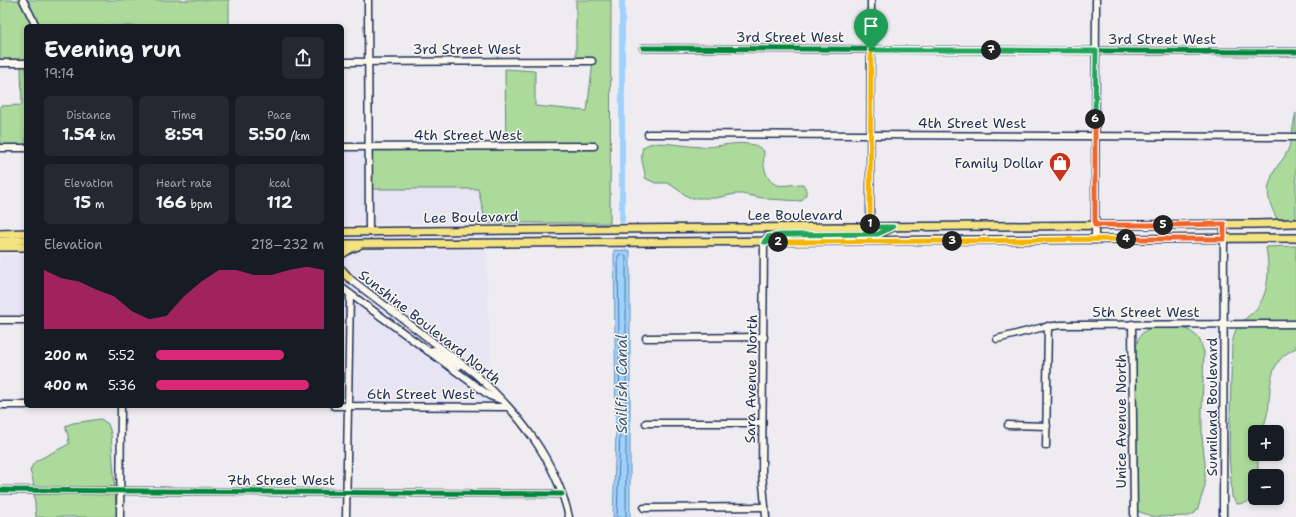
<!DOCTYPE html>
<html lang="en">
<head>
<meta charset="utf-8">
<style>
	:root { --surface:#171b24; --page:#242831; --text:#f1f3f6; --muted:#9ea1a6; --accent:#db2777 }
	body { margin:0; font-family:"Shantell Sans",sans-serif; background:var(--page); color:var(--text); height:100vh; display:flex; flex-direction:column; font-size:15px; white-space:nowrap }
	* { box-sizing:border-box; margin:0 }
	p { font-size:13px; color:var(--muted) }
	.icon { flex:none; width:22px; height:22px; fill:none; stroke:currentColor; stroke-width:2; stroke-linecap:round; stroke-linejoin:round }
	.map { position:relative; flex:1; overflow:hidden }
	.sheet { position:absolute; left:24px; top:24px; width:320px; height:384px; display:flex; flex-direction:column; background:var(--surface); border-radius:6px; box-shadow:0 2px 6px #0003 }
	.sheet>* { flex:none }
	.controls { position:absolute; left:1248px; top:425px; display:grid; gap:8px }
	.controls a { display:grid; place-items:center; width:36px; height:36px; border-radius:6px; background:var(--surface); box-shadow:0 2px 6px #0003; font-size:20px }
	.pin { position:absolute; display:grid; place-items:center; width:34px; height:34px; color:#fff; margin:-41px -17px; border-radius:50% 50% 50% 0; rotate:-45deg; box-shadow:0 0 4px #0007 }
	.pin .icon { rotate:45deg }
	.km { position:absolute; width:20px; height:20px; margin:-10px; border-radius:50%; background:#222; color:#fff; font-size:11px; line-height:20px; text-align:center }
	.round { display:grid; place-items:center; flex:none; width:42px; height:42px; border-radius:6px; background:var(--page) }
	.overview { display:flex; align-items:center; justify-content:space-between; height:68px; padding:0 20px }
	h1 { font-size:22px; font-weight:700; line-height:30px }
	.metrics { display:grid; grid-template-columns:repeat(3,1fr); gap:6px; height:68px; padding:4px 20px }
	.metrics div { display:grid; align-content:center; border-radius:6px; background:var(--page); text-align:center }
	.metrics b { font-size:17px; font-weight:700 }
	.metrics small { font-size:11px; font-weight:400 }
	.metrics p { font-size:11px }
	.chart { height:112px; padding:8px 20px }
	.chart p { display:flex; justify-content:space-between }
	.chart svg { width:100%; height:72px; margin-top:4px; fill:var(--accent); opacity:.7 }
	ul { padding:0 20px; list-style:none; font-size:13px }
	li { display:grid; grid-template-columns:64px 48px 1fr; align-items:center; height:30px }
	li i { height:10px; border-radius:5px; background:var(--accent) }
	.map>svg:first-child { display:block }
</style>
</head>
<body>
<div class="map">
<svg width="1296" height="517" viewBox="0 0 1296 517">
	<rect width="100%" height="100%" fill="#efecf1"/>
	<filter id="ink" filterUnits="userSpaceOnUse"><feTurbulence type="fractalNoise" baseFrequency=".025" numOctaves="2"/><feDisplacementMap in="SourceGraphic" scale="8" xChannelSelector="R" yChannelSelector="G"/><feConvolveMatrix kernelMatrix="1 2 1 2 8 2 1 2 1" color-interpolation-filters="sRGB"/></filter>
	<g filter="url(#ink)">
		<g fill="#e7e4f4">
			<path d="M 342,148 L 368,148 L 368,189 L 478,189 L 486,223 L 342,224 Z"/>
			<path d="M 486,250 L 491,384 L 477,372 L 477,370 L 350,275 L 342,265 L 344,257 L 353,251 Z"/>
			<rect x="0" y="255" width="26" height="69"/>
			<path d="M 342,277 L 424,339 L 424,345 L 342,284 Z"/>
			<path d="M 342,292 L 425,353 L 425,355 L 427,355 L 489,399 L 501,405 L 346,403 L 345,322 L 342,322 Z"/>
		</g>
		<g fill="#acda9a" stroke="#64847c">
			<path d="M 0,0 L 19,0 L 32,26 L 26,26 L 26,151 L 0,151 L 0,106 L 22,105 L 21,66 L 0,65 Z"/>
			<path d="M 26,0 L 229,0 L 229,26 L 39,26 Z"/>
			<path d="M 576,0 L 611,0 L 610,223 L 486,223 L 478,189 L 368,189 L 368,148 L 506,146 L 505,69 L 535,71 L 535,106 L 587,111 L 593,61 L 576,61 Z"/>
			<path d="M 1296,113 L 1296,219 L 1277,219 C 1268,201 1264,190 1275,170 C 1278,164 1284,159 1287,152 C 1293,140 1292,126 1296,113 Z"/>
			<path d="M 655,143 C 671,143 685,146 701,147 C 719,148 749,136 764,151 C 764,156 763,161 764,166 C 770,193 784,184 803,184 C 808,192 807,195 801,201 L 768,199 L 742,194 L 735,194 L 716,198 L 690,198 L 668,183 L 655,183 L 645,178 C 645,166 639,161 643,147 L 649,144 Z"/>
			<path d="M 1296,246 L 1296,348 C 1271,360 1271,377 1269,401 C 1269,411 1265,422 1262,432 L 1255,432 L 1255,454 L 1258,454 L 1258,476 L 1255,476 C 1255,493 1258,503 1237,504 L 1232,497 L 1229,451 L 1232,343 C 1234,337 1235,329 1239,325 C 1244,318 1255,313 1259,305 C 1270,288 1269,266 1266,247 Z"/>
			<path d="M 1174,326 L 1189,330 L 1199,338 L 1204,352 L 1202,407 L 1202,437 L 1205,463 L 1205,486 L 1198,508 L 1195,513 L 1189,516 L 1155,517 L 1137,511 L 1135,352 C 1136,347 1137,340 1140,336 C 1147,325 1162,327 1174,326 Z"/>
			<path d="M 101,419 L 108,424 L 111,433 L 117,517 L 36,517 L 33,480 L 30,471 L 33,464 L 36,461 L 69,444 L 68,435 L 65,426 L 73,423 Z"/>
		</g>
		<path fill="#9ed2fc" stroke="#6a91bd" d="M 614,250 L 630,251 L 630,517 L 613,517 L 616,432 Z"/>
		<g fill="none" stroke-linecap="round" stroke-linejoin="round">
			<path stroke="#4f709d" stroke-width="1" d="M 617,517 L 620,432 L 618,256 L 620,254 L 625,255 L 626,256 L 626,517"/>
			<path stroke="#9ed2fc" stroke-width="6" d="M 622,0 L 622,220"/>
			<g stroke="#1b2f5e" stroke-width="9">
				<g id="minor">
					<path d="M 23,0 L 36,26"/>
					<path d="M 368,0 L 369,232"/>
					<path d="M 643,48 L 1296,52"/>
					<path d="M 342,62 L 592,61"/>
					<path d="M 0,63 L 26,63"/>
					<path d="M 648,134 L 1296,137"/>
					<path d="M 342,147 L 594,146"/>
					<path d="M 0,148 L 26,148"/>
					<path d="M 870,227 L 871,0"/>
					<path d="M 1095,240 L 1096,0"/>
					<path d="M 764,242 L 762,473 L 766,517"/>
					<path d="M 345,275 L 474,373 C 518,412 555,458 569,517"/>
					<path d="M 342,288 L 490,396 L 501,400"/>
					<path d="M 0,320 L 26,320"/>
					<path d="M 1132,324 L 1134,517"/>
					<path d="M 646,338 L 764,337"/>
					<path d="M 997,339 L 1040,328 L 1061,325 L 1296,324"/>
					<path d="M 428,351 L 434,350 L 459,366"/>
					<path d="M 0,405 L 26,405"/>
					<path d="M 334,406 L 508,407"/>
					<path d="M 646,423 L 762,423"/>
					<path d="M 1008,425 L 1047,426"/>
					<path d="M 1046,446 L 1048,326"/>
					<path d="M 0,490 L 562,494"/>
					<path d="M 644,508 L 764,507"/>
					<path d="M 120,517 L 121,406"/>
					<path d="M 346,517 L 350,294"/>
					<path d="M 1223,517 L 1224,225"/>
				</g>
			</g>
			<g stroke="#1b2f5e" stroke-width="10">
				<g id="major">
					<path d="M 342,232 L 606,229 L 1256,224 L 1296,223"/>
					<path d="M 0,234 L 26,233"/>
					<path d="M 0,241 L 26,240"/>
					<path d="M 764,242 L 768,237 L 773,235 L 878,234 L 891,228"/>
					<path d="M 342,244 L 1296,238"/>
					<path d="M 0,247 L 26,247"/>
					<path d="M 342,254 L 350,249 L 358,246"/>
					<path d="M 342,270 L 349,278"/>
				</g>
			</g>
			<use href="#minor" stroke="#fbf7ec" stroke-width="6"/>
			<use href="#major" stroke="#f5e382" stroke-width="7"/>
			<g stroke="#fbf7ec" stroke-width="8">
				<g id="cycleway">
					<path d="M 643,48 L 1296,52"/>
					<path d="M 0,490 L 562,494"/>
				</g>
			</g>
			<use href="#cycleway" stroke="#00873e" stroke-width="5"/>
		</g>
	</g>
	<g fill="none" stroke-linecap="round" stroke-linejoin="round" filter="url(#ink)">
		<g stroke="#fff" stroke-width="8">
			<path id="split-1" d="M 870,224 L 871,50"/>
		</g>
		<g stroke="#fff" stroke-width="8">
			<path id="split-2" d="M 778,242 L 764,242 L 768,237 L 780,235 L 878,234 L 893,227 L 870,227 L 870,224"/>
		</g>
		<g stroke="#fff" stroke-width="8">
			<path id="split-3" d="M 778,242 L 952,241"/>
		</g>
		<g stroke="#fff" stroke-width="8">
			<path id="split-4" d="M 952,241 L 1126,239"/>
		</g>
		<g stroke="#fff" stroke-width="8">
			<path id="split-5" d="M 1126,239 L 1224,239 L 1224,224 L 1163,225"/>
		</g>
		<g stroke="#fff" stroke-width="8">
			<path id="split-6" d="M 1095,119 L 1095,225 L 1163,225"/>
		</g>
		<g stroke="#fff" stroke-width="8">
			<path id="split-7" d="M 991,50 L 1096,51 L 1095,119"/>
		</g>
		<g stroke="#fff" stroke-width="8">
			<path id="split-8" d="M 871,50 L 991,50"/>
		</g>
		<use href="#split-1" stroke="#f5b400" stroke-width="5"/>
		<use href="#split-2" stroke="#22a559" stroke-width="5"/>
		<use href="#split-3" stroke="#f5b400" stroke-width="5"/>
		<use href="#split-4" stroke="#f5b400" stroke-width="5"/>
		<use href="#split-5" stroke="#f0652b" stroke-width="5"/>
		<use href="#split-6" stroke="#f0652b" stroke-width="5"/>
		<use href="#split-7" stroke="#22a559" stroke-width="5"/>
		<use href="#split-8" stroke="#22a559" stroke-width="5"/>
	</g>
	<defs>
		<g id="shop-pin" transform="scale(1.15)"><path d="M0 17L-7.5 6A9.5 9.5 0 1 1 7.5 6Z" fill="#c8321e" stroke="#fbf7ec"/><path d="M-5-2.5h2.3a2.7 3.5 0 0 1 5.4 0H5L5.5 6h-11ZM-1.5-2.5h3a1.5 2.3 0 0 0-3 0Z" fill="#fff"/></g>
	</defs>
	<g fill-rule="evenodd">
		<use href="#shop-pin" x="1060" y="163"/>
	</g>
	<g text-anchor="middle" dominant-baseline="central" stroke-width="3" stroke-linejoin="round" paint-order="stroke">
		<g font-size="14" fill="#1b2f5e" stroke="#fbf7ec">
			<text x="790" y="37">3rd Street West</text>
			<text x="1162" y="39">3rd Street West</text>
			<text x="467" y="49">3rd Street West</text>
			<text x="972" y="123">4th Street West</text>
			<text x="468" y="135">4th Street West</text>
			<text x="795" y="215">Lee Boulevard</text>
			<text transform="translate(471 217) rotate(-1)">Lee Boulevard</text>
			<text x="1146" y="312">5th Street West</text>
			<text transform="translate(430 327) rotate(38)">Sunshine Boulevard North</text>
			<text transform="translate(751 379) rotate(-89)">Sara Avenue North</text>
			<text x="421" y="394">6th Street West</text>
			<text transform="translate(1212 407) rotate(-90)">Sunniland Boulevard</text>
			<text transform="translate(1121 421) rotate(-90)">Unice Avenue North</text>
			<text x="281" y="480">7th Street West</text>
		</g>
		<g font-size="14" fill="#1b2f5e" stroke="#fbf7ec" text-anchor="end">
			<text x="1044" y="163">Family Dollar</text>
		</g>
		<g font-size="15" font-style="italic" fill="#3c5886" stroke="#fbf7ec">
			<text transform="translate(622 384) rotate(-90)">Sailfish Canal</text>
		</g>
	</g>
</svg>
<div class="controls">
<a>+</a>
<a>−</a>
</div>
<div class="pin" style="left:871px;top:50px;background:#1e9e55"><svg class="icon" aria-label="arrive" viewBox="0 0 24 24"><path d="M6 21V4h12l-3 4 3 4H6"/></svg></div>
<b class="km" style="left:870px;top:224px">1</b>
<b class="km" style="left:778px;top:242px">2</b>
<b class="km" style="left:952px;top:241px">3</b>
<b class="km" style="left:1126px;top:239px">4</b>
<b class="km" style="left:1163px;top:225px">5</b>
<b class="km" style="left:1095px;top:119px">6</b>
<b class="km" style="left:991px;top:50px">7</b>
<section class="sheet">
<div class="overview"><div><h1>Evening run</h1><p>19:14</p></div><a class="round"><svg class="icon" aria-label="share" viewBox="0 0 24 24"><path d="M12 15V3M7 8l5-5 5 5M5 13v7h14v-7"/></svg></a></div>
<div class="metrics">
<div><p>Distance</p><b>1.54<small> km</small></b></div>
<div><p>Time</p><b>8:59</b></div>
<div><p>Pace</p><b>5:50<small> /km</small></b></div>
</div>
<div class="metrics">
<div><p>Elevation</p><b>15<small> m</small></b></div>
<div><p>Heart rate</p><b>166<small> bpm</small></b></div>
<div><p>kcal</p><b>112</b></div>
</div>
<div class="chart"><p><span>Elevation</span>218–232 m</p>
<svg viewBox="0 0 160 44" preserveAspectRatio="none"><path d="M0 44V8L10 13L20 15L30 20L40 24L50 33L60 38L70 36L80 24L90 15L100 8L110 8L120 11L130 11L140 8L150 6L160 8V44z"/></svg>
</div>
<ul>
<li><b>200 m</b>5:52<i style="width:76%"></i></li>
<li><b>400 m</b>5:36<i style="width:91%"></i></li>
</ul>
</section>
</div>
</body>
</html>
